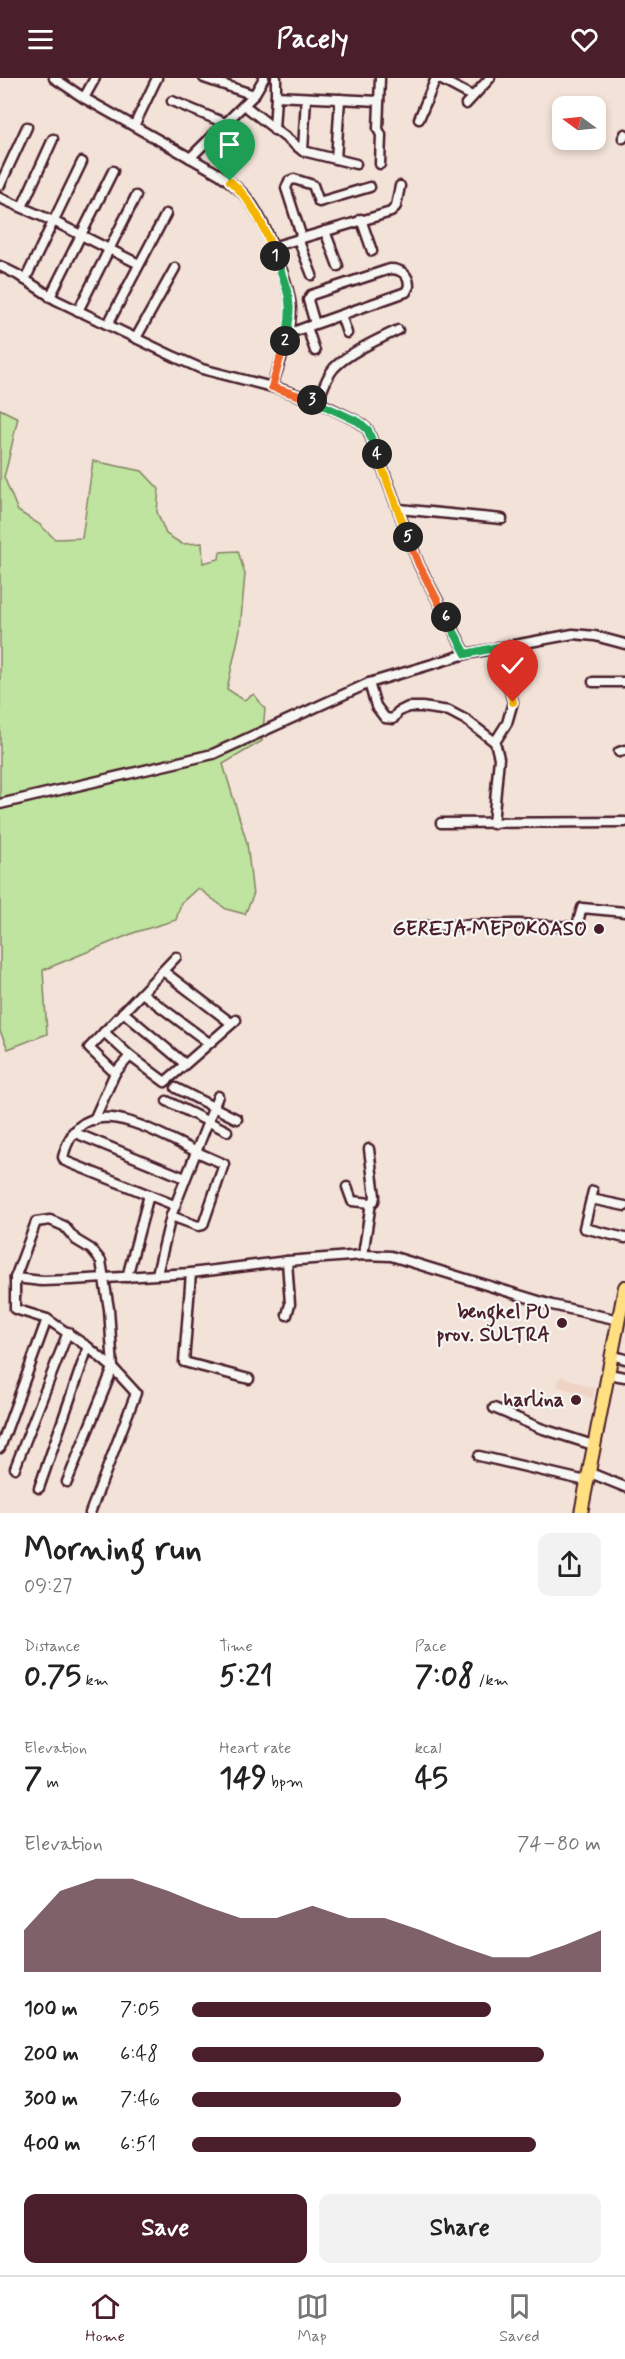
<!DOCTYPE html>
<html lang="en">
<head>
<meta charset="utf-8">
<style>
	:root { --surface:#fff; --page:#f2f2f2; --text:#222; --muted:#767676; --line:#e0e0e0; --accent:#4a1f2b }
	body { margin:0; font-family:Mynerve,sans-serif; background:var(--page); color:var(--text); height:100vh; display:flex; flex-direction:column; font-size:22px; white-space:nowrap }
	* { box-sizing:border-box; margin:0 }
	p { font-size:20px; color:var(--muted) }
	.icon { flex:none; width:33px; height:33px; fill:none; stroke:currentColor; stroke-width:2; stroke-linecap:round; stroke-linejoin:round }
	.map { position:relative; height:1435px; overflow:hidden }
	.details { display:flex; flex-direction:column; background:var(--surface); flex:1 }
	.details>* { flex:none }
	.needle { width:39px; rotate:285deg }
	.fabs { position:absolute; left:552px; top:18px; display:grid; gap:12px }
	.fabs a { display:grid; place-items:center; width:54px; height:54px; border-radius:12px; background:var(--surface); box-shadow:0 3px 9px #0003; font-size:30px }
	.pin { position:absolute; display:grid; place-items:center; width:51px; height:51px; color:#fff; margin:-62px -26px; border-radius:50% 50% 50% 0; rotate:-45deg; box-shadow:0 0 6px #0007 }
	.pin .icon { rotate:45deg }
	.km { position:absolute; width:30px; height:30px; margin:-15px; border-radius:50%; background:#222; color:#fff; font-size:16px; line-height:30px; text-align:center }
	.round { display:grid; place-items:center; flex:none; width:63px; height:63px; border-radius:12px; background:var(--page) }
	.headline { display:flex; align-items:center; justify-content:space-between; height:102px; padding:0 24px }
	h1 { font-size:33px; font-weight:800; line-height:45px }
	.stats { display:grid; grid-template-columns:repeat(3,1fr); gap:9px; height:102px; padding:6px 24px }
	.stats div { display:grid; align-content:center }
	.stats b { font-size:30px; font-weight:800 }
	.stats small { font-size:16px; font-weight:400 }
	.stats p { font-size:16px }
	.chart { height:168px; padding:12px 24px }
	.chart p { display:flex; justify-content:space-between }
	.chart svg { width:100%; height:108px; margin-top:6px; fill:var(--accent); opacity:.7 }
	.button { display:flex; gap:12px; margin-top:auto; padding:12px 24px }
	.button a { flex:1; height:69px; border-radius:12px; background:var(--accent); color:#fff; font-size:24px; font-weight:800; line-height:69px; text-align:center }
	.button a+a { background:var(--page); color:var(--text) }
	ul { padding:0 24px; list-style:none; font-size:20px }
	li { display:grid; grid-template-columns:96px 72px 1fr; align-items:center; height:45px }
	li i { height:15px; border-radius:8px; background:var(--accent) }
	header { display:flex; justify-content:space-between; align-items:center; height:78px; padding:0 24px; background:var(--accent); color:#fff; font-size:27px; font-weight:800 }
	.tabs { display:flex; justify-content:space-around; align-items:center; height:84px; border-top:2px solid var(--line); background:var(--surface); font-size:16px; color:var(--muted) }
	.tabs a { display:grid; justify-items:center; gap:3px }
	.tabs .active { color:var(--accent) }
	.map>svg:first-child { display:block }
</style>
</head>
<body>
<header><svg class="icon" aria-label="menu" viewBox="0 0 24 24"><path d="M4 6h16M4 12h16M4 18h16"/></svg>Pacely<svg class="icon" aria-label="heart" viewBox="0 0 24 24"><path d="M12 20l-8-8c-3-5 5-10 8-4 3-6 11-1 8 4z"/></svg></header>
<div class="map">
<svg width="625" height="1435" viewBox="0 0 625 1435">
	<rect width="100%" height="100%" fill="#f2e2d8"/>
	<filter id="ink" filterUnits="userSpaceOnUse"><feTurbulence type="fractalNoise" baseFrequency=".0167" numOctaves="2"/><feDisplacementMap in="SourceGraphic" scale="12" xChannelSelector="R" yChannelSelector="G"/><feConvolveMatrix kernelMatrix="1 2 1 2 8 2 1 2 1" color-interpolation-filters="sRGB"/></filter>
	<g filter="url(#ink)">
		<path fill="#efd4c6" d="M 561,1298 L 595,1311 L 592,1320 L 557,1308 Z"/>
		<path fill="#bfe49f" stroke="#848265" stroke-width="1.5" d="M 0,331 L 18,340 C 13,359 10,379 4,399 L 18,433 L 39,446 L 55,461 L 82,460 L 93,383 L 142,393 L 159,411 L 157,434 L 166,456 L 182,466 L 202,465 L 203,485 L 219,481 L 220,474 L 238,473 L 245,496 L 240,552 L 227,611 L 244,622 L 254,616 L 265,631 L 262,663 L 223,686 L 247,765 L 253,818 L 245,836 L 226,831 L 198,810 L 181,825 L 176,842 L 136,854 L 43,892 L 47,956 L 8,971 L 0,953 Z"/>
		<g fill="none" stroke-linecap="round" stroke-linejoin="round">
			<g stroke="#4a1f2b" stroke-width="13">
				<g id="minor">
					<path d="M 54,0 L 84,20 L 219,96 C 230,104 242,112 250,124 C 265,144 291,208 291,232 C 291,257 279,285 272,309"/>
					<path d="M 204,0 L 254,17"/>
					<path d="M 380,0 L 378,51 L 381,57 L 380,86"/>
					<path d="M 438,0 L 472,18"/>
					<path d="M 276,18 L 276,0"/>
					<path d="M 84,20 L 95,0"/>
					<path d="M 172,23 L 225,45"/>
					<path d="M 466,26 L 490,0"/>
					<path d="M 244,27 L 303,73 L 306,20"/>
					<path d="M 419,41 L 436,0"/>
					<path d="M 134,48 L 157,0"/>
					<path d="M 274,52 L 276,18 L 379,23"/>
					<path d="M 623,60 L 625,56"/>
					<path d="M 303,73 L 356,86"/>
					<path d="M 190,80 L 254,17 L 264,0"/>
					<path d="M 336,81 L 340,21"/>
					<path d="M 0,107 L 27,49"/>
					<path d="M 0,120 L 53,143 L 139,186"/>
					<path d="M 22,129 L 53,61"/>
					<path d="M 361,141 L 372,173"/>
					<path d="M 325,153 L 338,188"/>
					<path d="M 302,160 L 286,110 L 289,103 L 294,101 L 313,107 L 319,124 L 370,109"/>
					<path d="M 298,161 L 312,197"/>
					<path d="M 272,169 L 391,134 L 396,128 L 400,108"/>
					<path d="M 0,188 L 18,197 L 56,222 L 175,279 L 202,291 L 280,311 L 318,324 L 359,344 L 368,352 L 419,487 L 466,576"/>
					<path d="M 25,202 L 82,84"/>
					<path d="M 50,219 L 113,93"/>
					<path d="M 78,233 L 136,118"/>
					<path d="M 341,237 L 347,255"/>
					<path d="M 108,246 L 166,136"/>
					<path d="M 307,249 L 315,273"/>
					<path d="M 287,256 L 406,214 L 409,208 C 409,197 401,191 390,191 L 311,217 L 308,222 L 315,246"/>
					<path d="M 136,260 L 175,190"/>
					<path d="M 318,324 C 322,313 326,299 334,290 C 348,275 379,261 398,252"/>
					<path d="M 399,431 L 502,441"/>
					<path d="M 593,604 L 625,604"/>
					<path d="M 369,605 L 376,628 L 385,640 L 393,641 L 398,634 L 408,629 L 422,629 L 449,633 L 466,642 L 495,664 L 499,680 L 493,746"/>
					<path d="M 495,664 L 507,645 L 513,624 L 498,569"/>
					<path d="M 619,674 L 625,672"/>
					<path d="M 0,726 L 213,676 L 369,605 L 466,576 L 573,556 L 595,558 L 625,566"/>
					<path d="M 441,745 L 625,744"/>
					<path d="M 420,848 L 518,846 L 572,849 L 577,847 L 582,830 L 625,834"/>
					<path d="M 163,893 L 231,945"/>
					<path d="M 142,915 L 209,965"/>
					<path d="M 123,934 L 185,986"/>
					<path d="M 104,954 L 130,978"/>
					<path d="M 115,995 L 130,978 L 165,1004 L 236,942"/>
					<path d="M 176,1010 L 237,1041"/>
					<path d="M 167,1023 L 227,1053"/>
					<path d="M 94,1042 L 115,995 L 89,970 L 176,879"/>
					<path d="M 73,1054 L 185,1100"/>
					<path d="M 347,1109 L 352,1123 L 371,1125"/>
					<path d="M 593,1113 L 584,1150 L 625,1160"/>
					<path d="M 591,1121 L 625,1128"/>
					<path d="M 171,1138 L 198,1148 L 203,1147 L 224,1086 C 207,1079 190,1071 173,1062 C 134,1043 78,1016 63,1079 L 65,1083 L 174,1127"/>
					<path d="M 363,1177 L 371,1125 L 374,1123 L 375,1118 L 369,1071"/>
					<path d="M 191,1195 L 184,1284 L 249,1301"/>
					<path d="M 157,1196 L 171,1138 L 218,1018"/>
					<path d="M 127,1199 L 149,1117"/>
					<path d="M 15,1200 L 42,1203 L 71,1202 L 191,1195 L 287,1183 L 363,1177 L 391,1178 L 552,1227 L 619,1242"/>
					<path d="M 287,1237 L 290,1226 L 287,1183"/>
					<path d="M 612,1277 L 625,1281"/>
					<path d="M 608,1296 L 625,1299"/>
					<path d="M 494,1330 L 540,1350 L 593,1367"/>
					<path d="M 0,1370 L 47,1241"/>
					<path d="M 479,1378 L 586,1403"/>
					<path d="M 15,1390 L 68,1254"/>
					<path d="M 588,1394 L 625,1409"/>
					<path d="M 67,1404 L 113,1290 L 109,1231 L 101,1183 L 91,1171 L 76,1162 L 64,1148 L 50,1142 L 36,1144 L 15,1200 L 15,1231 L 47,1241 L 88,1269"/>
					<path d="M 39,1410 L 88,1269 L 113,1290 L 136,1315 L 90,1435"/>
				</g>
			</g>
			<g stroke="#4a1f2b" stroke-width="16">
				<path id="highway" d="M 581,1435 L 625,1209"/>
			</g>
			<use href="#minor" stroke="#f6f6f2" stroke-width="8"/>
			<use href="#highway" stroke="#ffdf80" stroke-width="12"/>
		</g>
	</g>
	<g fill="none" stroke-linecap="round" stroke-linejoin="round" filter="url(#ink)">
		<g stroke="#fff" stroke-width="12">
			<path id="split-1" d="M 230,103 C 254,124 264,149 275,178"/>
		</g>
		<g stroke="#fff" stroke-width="12">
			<path id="split-2" d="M 275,178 C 288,211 295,228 285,263"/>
		</g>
		<g stroke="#fff" stroke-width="12">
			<path id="split-3" d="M 285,263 L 272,309 L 312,322"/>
		</g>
		<g stroke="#fff" stroke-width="12">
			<path id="split-4" d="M 312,322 L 359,344 L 368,352 L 377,376"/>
		</g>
		<g stroke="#fff" stroke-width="12">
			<path id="split-5" d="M 377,376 L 408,459"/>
		</g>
		<g stroke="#fff" stroke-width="12">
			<path id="split-6" d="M 408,459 L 419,487 L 446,539"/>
		</g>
		<g stroke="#fff" stroke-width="12">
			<path id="split-7" d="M 446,539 L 466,576 L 498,569 L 502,583"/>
		</g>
		<g stroke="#fff" stroke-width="12">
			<path id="split-8" d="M 502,583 L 513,624"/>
		</g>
		<use href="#split-1" stroke="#f5b400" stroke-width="8"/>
		<use href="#split-2" stroke="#22a559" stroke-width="8"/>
		<use href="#split-3" stroke="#f0652b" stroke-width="8"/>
		<use href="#split-4" stroke="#22a559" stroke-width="8"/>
		<use href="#split-5" stroke="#f5b400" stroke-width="8"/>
		<use href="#split-6" stroke="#f0652b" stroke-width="8"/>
		<use href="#split-7" stroke="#22a559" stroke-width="8"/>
		<use href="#split-8" stroke="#f5b400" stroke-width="8"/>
	</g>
	<g fill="#4a1f2b" stroke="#f6f6f2" stroke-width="2">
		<circle cx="599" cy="851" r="6"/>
		<circle cx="562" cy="1245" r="6"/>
		<circle cx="576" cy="1322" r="6"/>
	</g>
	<g text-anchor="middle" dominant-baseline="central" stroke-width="4.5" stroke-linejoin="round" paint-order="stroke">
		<g font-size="20" font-weight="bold" fill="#4a1f2b" stroke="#f6f6f2" text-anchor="end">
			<text x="587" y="851">GEREJA MEPOKOASO</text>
			<text x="550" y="1234">bengkel PU<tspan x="550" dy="23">prov. SULTRA</tspan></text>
			<text x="564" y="1322">harlina</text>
		</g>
	</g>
</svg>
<div class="fabs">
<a><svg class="needle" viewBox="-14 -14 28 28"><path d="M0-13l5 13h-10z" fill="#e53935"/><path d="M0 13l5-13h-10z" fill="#767676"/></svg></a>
</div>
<div class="pin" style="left:230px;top:103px;background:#1e9e55"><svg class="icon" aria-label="arrive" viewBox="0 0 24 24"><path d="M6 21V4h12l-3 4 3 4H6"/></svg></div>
<div class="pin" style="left:513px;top:624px;background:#d93025"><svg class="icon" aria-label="check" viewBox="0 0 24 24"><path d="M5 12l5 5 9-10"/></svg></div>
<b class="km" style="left:275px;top:178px">1</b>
<b class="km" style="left:285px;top:263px">2</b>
<b class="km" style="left:312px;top:322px">3</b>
<b class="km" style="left:377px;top:376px">4</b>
<b class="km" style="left:408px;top:459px">5</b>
<b class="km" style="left:446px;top:539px">6</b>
</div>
<section class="details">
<div class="headline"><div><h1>Morning run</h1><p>09:27</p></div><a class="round"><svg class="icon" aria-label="share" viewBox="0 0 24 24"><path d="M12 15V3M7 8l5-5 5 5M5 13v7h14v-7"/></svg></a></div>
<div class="stats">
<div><p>Distance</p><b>0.75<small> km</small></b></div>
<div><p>Time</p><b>5:21</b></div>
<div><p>Pace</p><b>7:08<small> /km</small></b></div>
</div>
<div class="stats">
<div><p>Elevation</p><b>7<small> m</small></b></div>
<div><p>Heart rate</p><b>149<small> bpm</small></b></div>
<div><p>kcal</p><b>45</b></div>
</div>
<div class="chart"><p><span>Elevation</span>74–80 m</p>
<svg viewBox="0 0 160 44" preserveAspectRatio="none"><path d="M0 44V27L10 11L20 6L30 6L40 11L50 17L60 22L70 22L80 17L90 22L100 22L110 27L120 33L130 38L140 38L150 33L160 27V44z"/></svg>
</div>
<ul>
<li><b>100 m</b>7:05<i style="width:73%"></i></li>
<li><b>200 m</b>6:48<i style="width:86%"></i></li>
<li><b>300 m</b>7:46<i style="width:51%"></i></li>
<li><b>400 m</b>6:51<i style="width:84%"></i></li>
</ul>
<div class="button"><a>Save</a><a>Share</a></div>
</section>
<nav class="tabs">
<a class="active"><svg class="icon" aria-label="home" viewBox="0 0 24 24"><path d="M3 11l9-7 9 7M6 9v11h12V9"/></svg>Home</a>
<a><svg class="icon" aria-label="map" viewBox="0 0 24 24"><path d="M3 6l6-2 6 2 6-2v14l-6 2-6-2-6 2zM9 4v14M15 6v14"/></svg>Map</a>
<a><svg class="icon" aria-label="saved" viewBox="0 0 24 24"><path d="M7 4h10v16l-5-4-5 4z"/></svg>Saved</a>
</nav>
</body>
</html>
